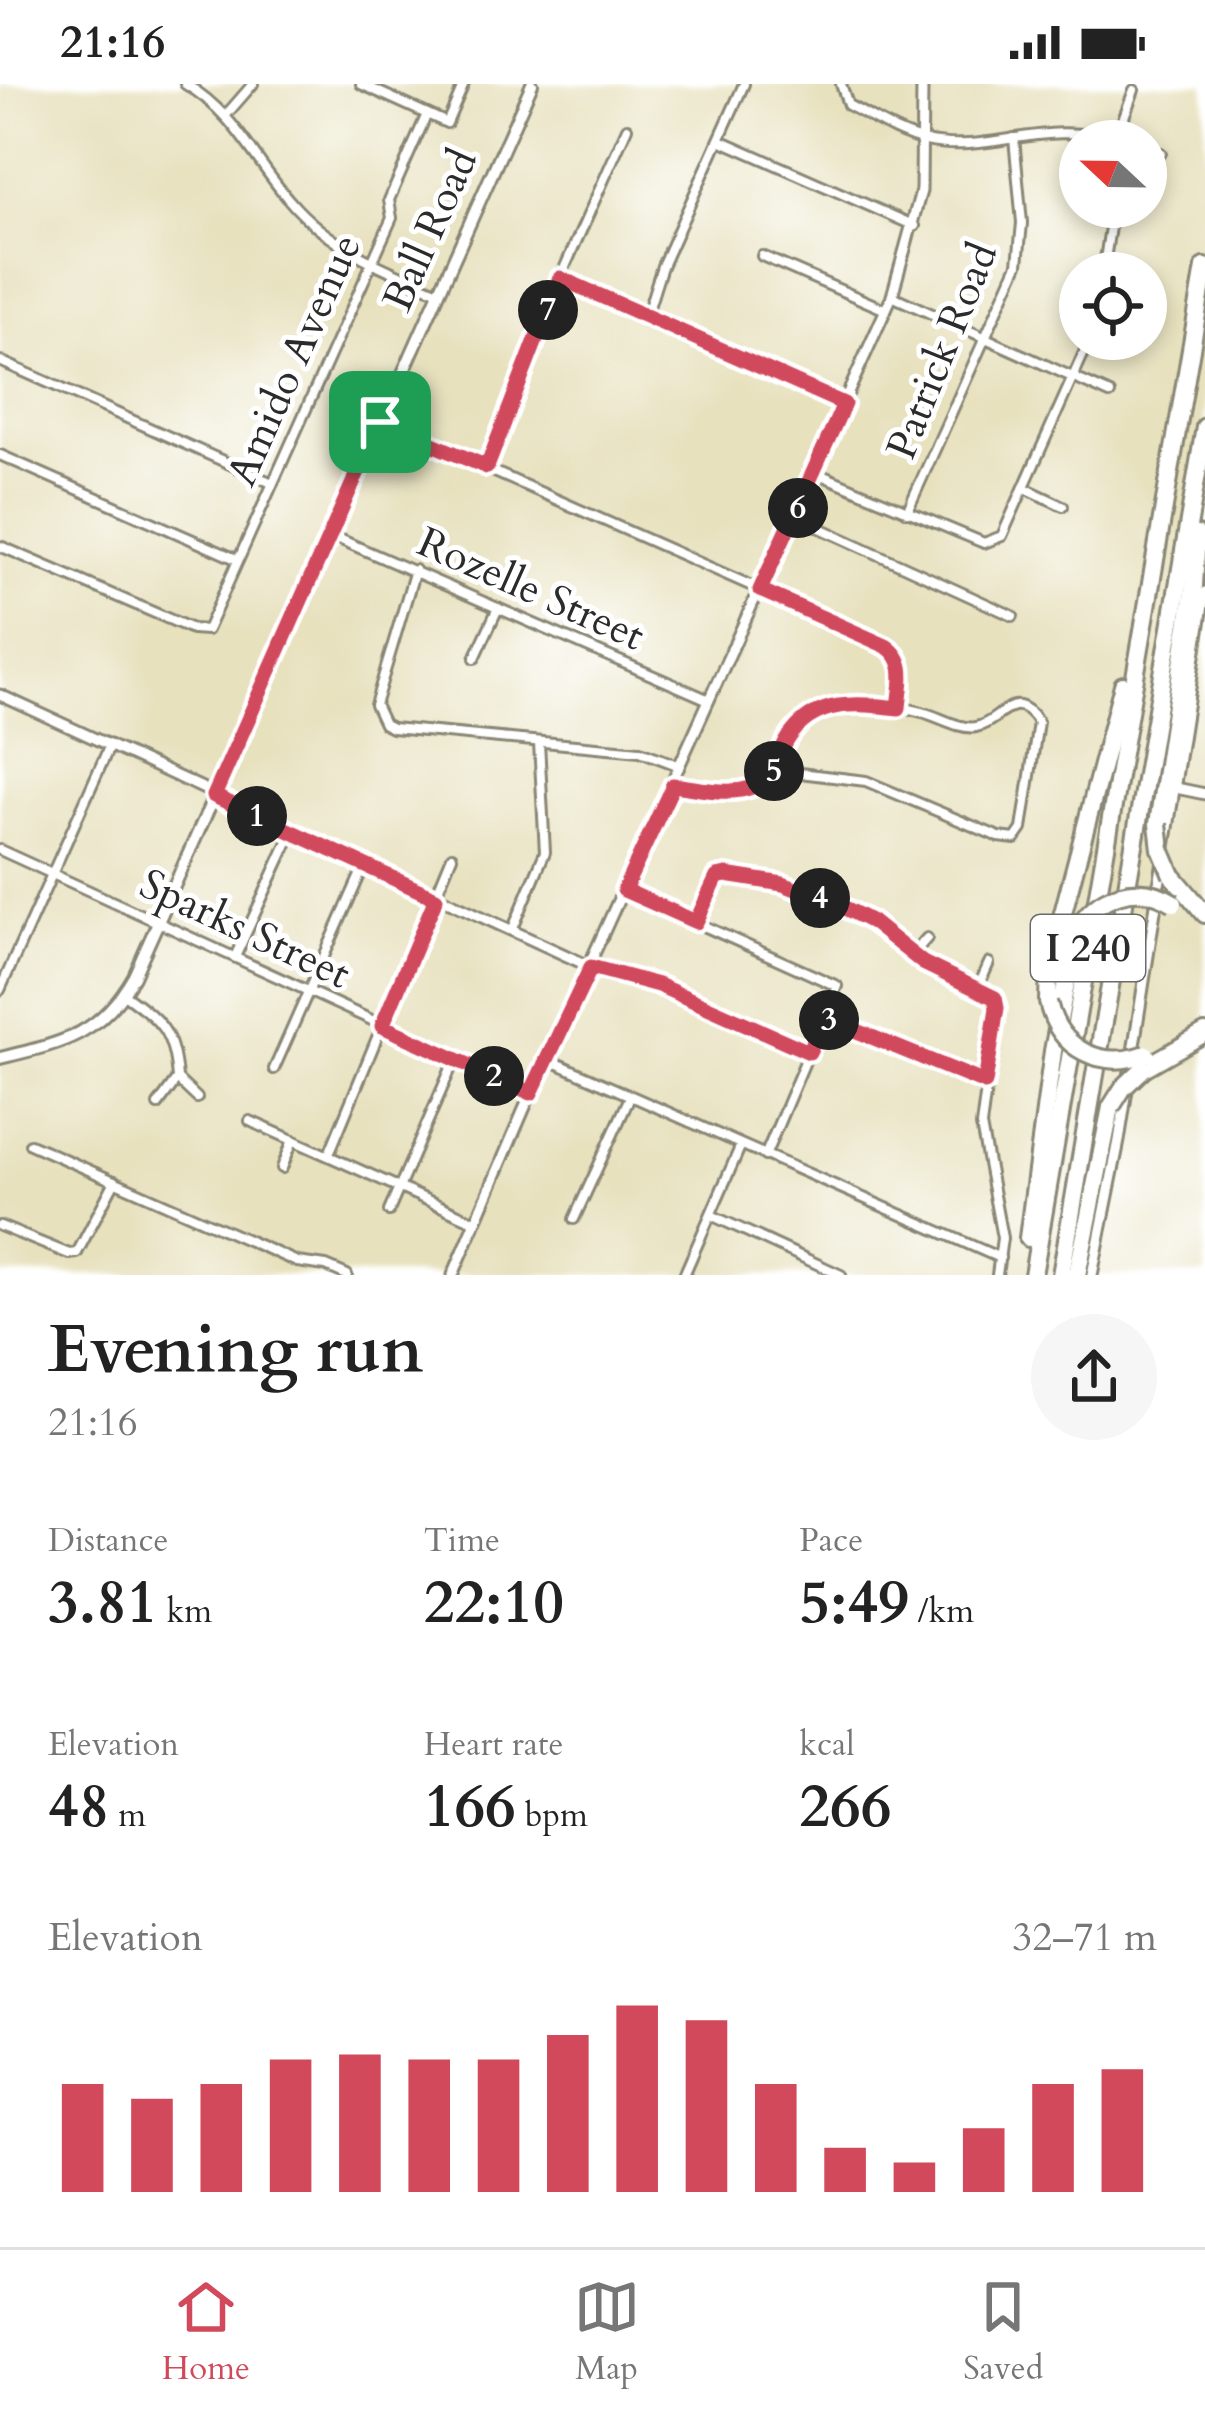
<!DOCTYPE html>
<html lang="en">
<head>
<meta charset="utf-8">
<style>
	:root { --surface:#fff; --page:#f6f6f6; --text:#222; --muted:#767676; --line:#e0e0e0; --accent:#d1495b }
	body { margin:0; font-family:Cardo,serif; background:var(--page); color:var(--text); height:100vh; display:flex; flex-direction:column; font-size:45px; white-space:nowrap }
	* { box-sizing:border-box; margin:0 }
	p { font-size:39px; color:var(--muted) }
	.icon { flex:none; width:66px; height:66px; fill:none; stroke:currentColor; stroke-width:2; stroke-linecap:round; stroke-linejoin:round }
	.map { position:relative; height:1191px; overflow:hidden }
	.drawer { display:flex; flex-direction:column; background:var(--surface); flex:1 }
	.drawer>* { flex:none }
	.needle { width:78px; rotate:292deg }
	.fabs { position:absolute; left:1059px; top:36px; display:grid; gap:24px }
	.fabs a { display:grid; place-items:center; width:108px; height:108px; border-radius:50%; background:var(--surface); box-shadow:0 6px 18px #0003; font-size:60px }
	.pin { position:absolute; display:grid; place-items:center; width:102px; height:102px; color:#fff; margin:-51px; border-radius:24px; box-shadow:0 6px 18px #0006 }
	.km { position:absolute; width:60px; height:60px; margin:-30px; border-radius:50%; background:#222; color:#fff; font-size:33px; line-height:60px; text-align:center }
	.round { display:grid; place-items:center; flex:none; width:126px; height:126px; border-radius:63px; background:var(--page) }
	.head { display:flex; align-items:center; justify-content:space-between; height:204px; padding:0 48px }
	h1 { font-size:66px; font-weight:700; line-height:90px }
	.metrics { display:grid; grid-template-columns:repeat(3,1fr); gap:18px; height:204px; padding:12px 48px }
	.metrics div { display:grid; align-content:center }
	.metrics b { font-size:60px; font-weight:700 }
	.metrics small { font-size:33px; font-weight:400 }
	.metrics p { font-size:33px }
	.chart { height:336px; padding:24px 48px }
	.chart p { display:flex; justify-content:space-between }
	.chart svg { width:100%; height:216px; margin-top:12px; stroke:var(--accent); stroke-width:6 }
	.status { display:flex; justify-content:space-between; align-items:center; height:84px; padding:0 60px; background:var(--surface); direction:ltr }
	.status svg { height:33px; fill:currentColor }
	.tabs { display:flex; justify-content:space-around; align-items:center; height:168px; border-top:3px solid var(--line); background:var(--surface); font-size:33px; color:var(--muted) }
	.tabs a { display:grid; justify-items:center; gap:6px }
	.tabs .selected { color:var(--accent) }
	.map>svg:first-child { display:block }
</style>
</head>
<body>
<div class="status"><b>21:16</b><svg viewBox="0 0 49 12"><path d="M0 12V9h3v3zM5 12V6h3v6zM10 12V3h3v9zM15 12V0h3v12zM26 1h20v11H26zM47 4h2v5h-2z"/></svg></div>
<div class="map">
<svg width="1205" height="1191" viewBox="0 0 1205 1191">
	<rect width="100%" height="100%" fill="#fff"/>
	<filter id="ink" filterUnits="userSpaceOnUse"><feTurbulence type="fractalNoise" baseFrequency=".00833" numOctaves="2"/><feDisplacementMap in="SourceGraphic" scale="24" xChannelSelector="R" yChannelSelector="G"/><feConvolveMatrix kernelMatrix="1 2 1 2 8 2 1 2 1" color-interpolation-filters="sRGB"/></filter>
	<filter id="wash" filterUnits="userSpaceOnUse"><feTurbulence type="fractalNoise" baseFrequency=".004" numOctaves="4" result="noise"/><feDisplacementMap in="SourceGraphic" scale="48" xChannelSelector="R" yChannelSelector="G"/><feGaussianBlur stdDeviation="2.7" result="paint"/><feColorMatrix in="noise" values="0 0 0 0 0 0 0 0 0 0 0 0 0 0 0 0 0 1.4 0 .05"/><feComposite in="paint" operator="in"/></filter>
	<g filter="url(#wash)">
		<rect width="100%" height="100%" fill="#e7e1be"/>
	</g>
	<g filter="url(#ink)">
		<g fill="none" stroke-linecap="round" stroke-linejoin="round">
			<g stroke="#898674" stroke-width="14">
				<g id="minor">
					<path d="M 185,0 C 234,28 254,76 290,117 C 329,163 384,185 439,208"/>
					<path d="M 361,0 L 447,39 L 464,0"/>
					<path d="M 841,0 L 848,21 C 873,34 899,51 926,57 C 989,71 1046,34 1115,57"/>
					<path d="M 226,31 L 253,0"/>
					<path d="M 720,56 L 915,142"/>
					<path d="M 1115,57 L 1134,6"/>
					<path d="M 1146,68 L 1161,69"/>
					<path d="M 762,172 L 886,226"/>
					<path d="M 1103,189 L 1113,123"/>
					<path d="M 560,194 L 844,320"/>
					<path d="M 892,212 L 1110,310"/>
					<path d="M 646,233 L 662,182 L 744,0"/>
					<path d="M 0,277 L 272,399"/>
					<path d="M 382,338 L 887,562 C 909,577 901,600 899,623"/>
					<path d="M 0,371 L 236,475"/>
					<path d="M 487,383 L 560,194 L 627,44"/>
					<path d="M 814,388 L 984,459 L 1002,452 L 1090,255"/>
					<path d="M 1025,404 L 1063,422"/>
					<path d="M 907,428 L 1018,180 L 1022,139 L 1014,54"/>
					<path d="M 794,432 L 1013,532"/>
					<path d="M 330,451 L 709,616"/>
					<path d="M 0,462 L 192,545 L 207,546 L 392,134 L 389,116 L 427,30"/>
					<path d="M 415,486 L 375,621 L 384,640 L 392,644 L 640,667 L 680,682"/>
					<path d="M 475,574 L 498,524"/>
					<path d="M 672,701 C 693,703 718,710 738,707 C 793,698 775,633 839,620 C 863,615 898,622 922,628 C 938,632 960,646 976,643 C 1002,638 1013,601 1038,638 L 1022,745 L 1015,755 L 999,753 L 866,697 L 775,686"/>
					<path d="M 0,766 L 531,1009"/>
					<path d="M 624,806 L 837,902 L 765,1072"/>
					<path d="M 696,838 L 717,793 L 783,800 L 847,825 L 872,837 L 923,879 L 995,914 L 997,924 L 981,1042 L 1002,1154 L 997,1191"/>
					<path d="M 512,847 L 545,768 L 539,659"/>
					<path d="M 912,871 L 927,854"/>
					<path d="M 235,873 L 293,747"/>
					<path d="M 591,883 L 658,901 L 809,968"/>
					<path d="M 0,906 L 110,661"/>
					<path d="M 977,906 L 989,879"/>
					<path d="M 124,910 C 161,937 174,947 177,995 L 158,1021"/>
					<path d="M 825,934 L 985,999"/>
					<path d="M 547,975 L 1000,1174"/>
					<path d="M 274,985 L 365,780"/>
					<path d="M 177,995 L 197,1014"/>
					<path d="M 250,1037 L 474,1137"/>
					<path d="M 30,1060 L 297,1178 L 326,1182 L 347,1191"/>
					<path d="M 329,1070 L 452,772"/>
					<path d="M 282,1084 L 293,1056"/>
					<path d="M 389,1127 L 455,975"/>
					<path d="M 711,1131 L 841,1191"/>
					<path d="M 574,1135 L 630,1013"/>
					<path d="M 0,1142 L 69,1170 L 77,1169 L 115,1097"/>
					<path d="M 684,1191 L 741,1061"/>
				</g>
			</g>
			<g stroke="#898674" stroke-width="15">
				<g id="tertiary">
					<path d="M 0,611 L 591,883"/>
					<path d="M 1176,704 L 1205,710"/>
					<path d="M 453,1191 L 531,1009 L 892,212 L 921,107 L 922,0"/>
					<path d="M 1092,1191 L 1119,1057 L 1205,508"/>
				</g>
			</g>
			<g stroke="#898674" stroke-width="16">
				<path id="secondary" d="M 0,974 C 62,959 100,952 134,892 L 532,0"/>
			</g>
			<g stroke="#898674" stroke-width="22">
				<g id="motorway">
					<path d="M 1158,740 L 1194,502 L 1197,451"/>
					<path d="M 1172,791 L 1205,830"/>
					<path d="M 1048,918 L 1049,882 L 1123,601"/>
					<path d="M 1144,984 L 1205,949"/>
					<path d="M 1028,1154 L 1053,967 L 1076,847"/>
					<path d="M 1033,1191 L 1205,183"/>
					<path d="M 1061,1191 L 1205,343"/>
					<path d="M 1077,1191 L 1111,1023"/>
				</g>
			</g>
			<use href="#minor" stroke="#fff" stroke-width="8"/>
			<use href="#tertiary" stroke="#fff" stroke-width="9"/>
			<use href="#secondary" stroke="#fff" stroke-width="10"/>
			<use href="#motorway" stroke="#fff" stroke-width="16"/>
			<g stroke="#898674" stroke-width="22" stroke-linecap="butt">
				<g id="motorway-bridge">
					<path d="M 1158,740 L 1161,765 L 1172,791"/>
					<path d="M 1076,847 C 1096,810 1138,796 1174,819"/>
					<path d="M 1048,918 C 1059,966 1101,986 1146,970"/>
					<path d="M 1111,1023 L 1123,1004 L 1144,984"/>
				</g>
			</g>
			<use href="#motorway-bridge" stroke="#fff" stroke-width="16"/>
		</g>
	</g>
	<g fill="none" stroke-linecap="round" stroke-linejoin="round" filter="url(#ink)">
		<g stroke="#fff" stroke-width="24">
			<path id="route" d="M 560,194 L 844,320 L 760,506 L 886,562 C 909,577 901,600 899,624 C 857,619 814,614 788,655 C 779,668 779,686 765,696 C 740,716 701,704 673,701 L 624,806 L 696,838 L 717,793 L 726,791 L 783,800 L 847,825 L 872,838 L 923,879 L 995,914 L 997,924 L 985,999 L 825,934 L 809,968 L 658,901 L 591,883 L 531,1009 L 382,942 L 436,814 L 214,712 L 380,338 L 487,383 Z"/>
		</g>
		<use href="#route" stroke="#d1495b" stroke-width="15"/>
	</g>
	<g text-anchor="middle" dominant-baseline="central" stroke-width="10" stroke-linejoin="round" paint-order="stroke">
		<rect fill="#fff" stroke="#6b6b6b" stroke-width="3" x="1031" y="831" width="114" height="66" rx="9"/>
		<g font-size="39" font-weight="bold" fill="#2b2b2b">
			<text x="1088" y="864">I 240</text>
		</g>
		<g font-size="42" fill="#2b2b2b" stroke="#fff">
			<text transform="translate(430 146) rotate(-66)">Ball Road</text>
			<text transform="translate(942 267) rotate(-68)">Patrick Road</text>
			<text transform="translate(294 276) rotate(-66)">Amido Avenue</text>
			<text transform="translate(531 505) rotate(24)">Rozelle Street</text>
			<text transform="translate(245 845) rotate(25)">Sparks Street</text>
		</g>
	</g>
</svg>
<div class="fabs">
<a><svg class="needle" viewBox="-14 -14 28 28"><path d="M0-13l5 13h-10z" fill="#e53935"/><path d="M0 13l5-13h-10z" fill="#767676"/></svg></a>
<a><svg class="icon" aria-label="locate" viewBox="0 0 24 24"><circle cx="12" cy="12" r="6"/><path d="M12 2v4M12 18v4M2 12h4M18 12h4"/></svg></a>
</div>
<div class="pin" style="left:380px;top:338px;background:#1e9e55"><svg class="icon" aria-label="arrive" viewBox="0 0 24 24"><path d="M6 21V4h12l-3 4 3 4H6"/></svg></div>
<b class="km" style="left:257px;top:732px">1</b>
<b class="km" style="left:494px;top:992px">2</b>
<b class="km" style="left:829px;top:936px">3</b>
<b class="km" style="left:820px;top:814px">4</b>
<b class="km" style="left:774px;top:687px">5</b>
<b class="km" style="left:798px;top:424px">6</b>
<b class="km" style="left:548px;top:226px">7</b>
</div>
<section class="drawer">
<div class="head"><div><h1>Evening run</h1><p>21:16</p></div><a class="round"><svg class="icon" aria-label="share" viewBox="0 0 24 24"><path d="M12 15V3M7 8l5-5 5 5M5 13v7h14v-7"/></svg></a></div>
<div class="metrics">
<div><p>Distance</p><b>3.81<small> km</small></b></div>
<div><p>Time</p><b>22:10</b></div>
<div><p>Pace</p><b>5:49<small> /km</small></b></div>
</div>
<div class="metrics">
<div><p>Elevation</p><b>48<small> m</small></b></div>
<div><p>Heart rate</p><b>166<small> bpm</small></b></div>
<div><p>kcal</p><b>266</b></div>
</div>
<div class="chart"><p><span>Elevation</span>32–71 m</p>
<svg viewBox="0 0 160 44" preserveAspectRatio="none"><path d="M5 44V22M15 44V25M25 44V22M35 44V17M45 44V16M55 44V17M65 44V17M75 44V12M85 44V6M95 44V9M105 44V22M115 44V35M125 44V38M135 44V31M145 44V22M155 44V19"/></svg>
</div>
</section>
<nav class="tabs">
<a class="selected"><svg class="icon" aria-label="home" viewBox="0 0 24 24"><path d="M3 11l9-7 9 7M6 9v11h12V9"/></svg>Home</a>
<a><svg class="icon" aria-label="map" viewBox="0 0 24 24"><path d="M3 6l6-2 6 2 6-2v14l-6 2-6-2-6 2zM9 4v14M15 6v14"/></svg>Map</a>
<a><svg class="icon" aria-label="saved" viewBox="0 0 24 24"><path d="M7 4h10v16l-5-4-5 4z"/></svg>Saved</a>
</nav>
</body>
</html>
